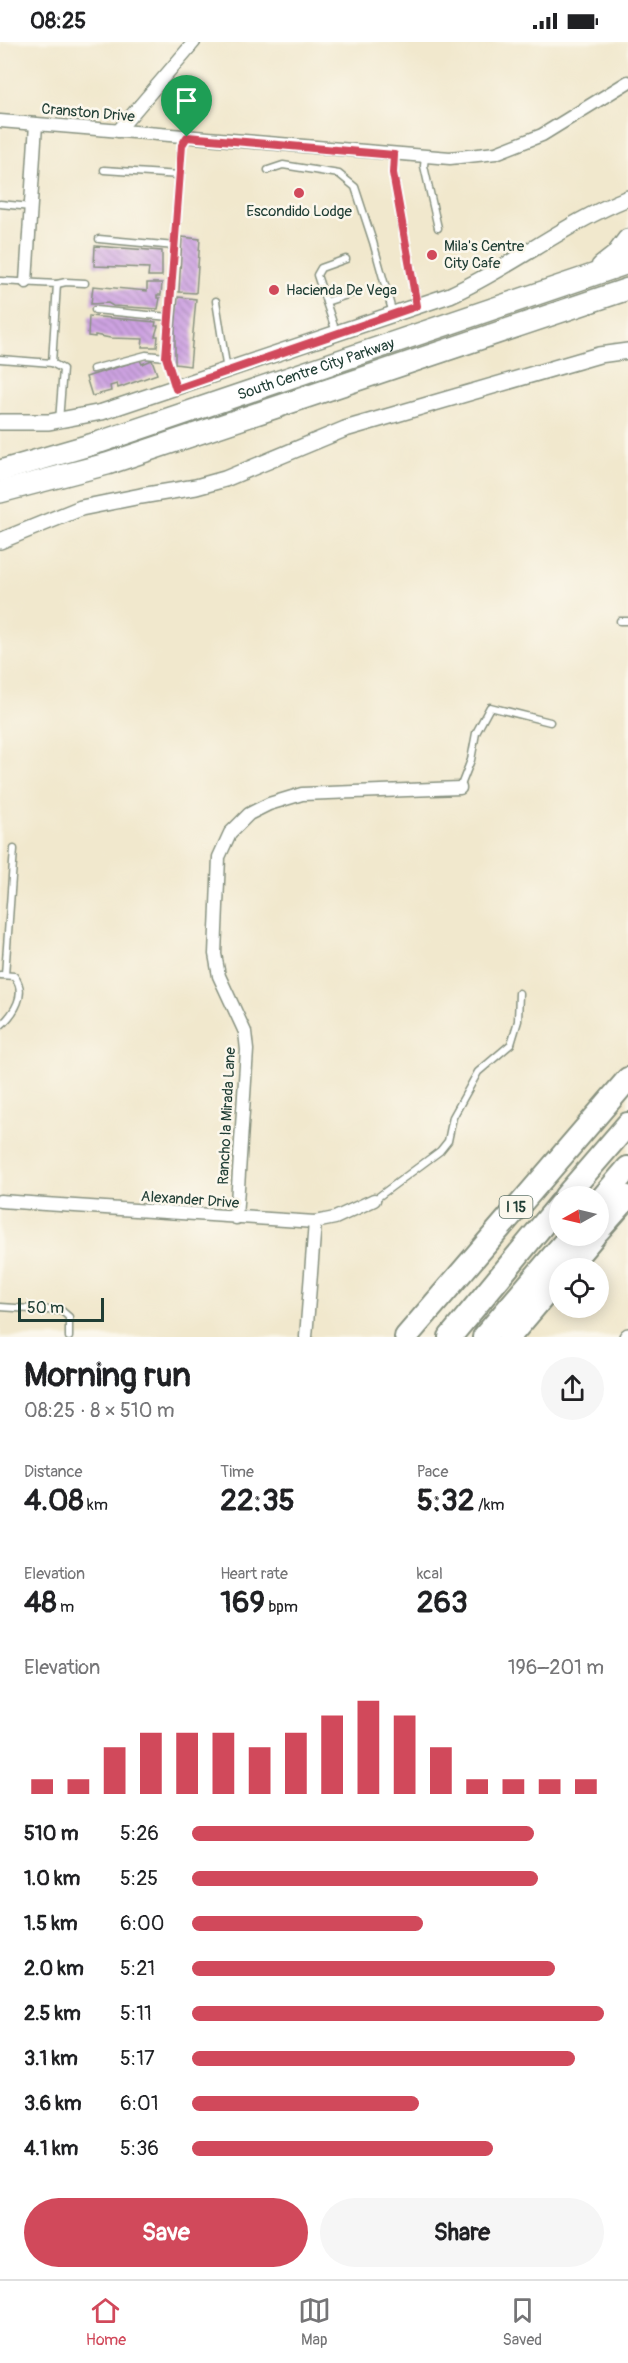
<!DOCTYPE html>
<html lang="en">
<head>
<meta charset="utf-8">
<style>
	:root { --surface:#fff; --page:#f6f6f6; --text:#202124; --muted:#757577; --line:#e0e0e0; --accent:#d1495b }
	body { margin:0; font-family:Pangolin,sans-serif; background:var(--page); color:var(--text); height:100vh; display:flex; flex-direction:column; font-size:22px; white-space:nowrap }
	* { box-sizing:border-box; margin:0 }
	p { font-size:20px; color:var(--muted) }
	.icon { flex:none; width:33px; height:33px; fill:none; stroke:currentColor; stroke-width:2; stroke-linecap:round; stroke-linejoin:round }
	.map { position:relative; height:1295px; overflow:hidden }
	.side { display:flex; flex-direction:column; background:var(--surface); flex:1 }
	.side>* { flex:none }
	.needle { width:39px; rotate:262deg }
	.buttons { position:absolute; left:549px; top:1144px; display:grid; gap:12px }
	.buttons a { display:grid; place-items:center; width:60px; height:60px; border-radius:50%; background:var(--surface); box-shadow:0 3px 15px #0003; font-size:30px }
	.scale { position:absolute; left:18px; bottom:15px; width:86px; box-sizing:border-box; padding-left:6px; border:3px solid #1f3d34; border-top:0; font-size:16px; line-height:21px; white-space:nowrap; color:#1f3d34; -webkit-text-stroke:4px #fbf7ec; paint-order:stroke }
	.pin { position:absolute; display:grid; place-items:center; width:51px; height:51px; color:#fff; margin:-62px -26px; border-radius:50% 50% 50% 0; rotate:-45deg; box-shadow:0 0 6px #0007 }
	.pin .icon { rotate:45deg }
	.round { display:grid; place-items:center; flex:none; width:63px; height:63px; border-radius:32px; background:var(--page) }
	.head { display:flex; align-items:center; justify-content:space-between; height:102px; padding:0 24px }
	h1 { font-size:33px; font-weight:800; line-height:45px }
	.metrics { display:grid; grid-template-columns:repeat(3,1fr); gap:9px; height:102px; padding:6px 24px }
	.metrics div { display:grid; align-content:center }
	.metrics b { font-size:30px; font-weight:800 }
	.metrics small { font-size:16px; font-weight:400 }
	.metrics p { font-size:16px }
	.chart { height:168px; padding:12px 24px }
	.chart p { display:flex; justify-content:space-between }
	.chart svg { width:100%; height:108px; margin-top:6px; stroke:var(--accent); stroke-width:6 }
	.action { display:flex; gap:12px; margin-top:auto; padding:12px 24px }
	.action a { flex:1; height:69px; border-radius:36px; background:var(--accent); color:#fff; font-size:24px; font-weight:800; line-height:69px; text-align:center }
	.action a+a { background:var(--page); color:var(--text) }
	ul { padding:0 24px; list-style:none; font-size:20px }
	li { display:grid; grid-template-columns:96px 72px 1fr; align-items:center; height:45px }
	li i { height:15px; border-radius:8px; background:var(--accent) }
	.status { display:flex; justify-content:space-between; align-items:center; height:42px; padding:0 30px; background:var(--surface); direction:ltr }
	.status svg { height:16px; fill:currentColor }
	.menu { display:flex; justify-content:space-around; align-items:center; height:84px; border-top:2px solid var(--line); background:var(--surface); font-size:16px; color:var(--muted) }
	.menu a { display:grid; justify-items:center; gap:3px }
	.menu .selected { color:var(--accent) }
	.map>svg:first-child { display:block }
</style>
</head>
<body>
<div class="status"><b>08:25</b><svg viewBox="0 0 49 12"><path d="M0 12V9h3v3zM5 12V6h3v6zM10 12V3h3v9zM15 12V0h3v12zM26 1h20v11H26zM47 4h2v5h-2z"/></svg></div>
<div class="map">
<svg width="628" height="1295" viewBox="0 0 628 1295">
	<defs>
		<pattern id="building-back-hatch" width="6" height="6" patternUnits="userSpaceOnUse" patternTransform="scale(1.5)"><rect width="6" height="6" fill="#cea3e2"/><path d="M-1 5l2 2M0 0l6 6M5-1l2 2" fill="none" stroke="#a786b8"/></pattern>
	</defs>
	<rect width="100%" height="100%" fill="#fbf7ec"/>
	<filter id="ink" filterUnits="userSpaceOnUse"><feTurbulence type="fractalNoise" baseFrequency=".0167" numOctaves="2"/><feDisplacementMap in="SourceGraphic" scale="12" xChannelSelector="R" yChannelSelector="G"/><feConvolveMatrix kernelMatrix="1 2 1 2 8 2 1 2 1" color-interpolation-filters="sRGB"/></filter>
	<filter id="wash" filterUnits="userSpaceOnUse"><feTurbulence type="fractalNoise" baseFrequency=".008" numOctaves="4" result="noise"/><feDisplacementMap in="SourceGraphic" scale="24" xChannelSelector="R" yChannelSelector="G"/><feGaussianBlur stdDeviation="1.35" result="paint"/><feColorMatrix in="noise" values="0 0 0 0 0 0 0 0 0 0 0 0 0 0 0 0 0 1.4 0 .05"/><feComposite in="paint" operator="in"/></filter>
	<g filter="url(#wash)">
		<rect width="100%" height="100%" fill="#f1e8cd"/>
		<g id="blocks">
			<g fill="url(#building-back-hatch)">
				<path d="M 182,195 L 200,197 L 196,251 L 179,250 Z"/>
				<path d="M 95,204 L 162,209 L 162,234 L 148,234 L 149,226 L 94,224 Z"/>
				<path d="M 147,241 L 162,241 L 161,253 L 157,253 L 157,256 L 160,256 L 158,267 L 113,264 L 108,261 L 91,262 L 93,244 L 147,249 Z"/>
				<path d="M 178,255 L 196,257 L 190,324 L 175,322 L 175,289 Z"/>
				<path d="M 89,274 L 156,280 L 155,284 L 158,284 L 155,294 L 158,294 L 157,305 L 142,305 L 143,297 L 110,296 L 95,293 L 95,295 L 88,294 Z"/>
				<path d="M 140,318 L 142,322 L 152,318 L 157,332 L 118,346 L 117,342 L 110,344 L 111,349 L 92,354 L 86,335 Z"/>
			</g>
		</g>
	</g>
	<g filter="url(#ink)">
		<use href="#blocks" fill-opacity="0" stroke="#889280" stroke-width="1.5"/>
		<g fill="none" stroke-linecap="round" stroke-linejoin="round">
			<g stroke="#889280" stroke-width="9">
				<g id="service">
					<path d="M 394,113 L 393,131 L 417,264"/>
					<path d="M 425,115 L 424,124 L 438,186"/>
					<path d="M 104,128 L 180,133"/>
					<path d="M 268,128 L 283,123 L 339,132 L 355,145 L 373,200 L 393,272"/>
					<path d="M 0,162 L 31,165"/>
					<path d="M 99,197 L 175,204"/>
					<path d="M 0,239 L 57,242 L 52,321"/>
					<path d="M 57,242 L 66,240 L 85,241"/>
					<path d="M 216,259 L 227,329"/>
					<path d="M 326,260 L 359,249"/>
					<path d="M 95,268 L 169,275"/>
					<path d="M 336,290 L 317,233 L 321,226 L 346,217"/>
					<path d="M 0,317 L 52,321 L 63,327 L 59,379"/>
					<path d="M 93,327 L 146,313 L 166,315"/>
					<path d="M 176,346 L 166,315 L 182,103 L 187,95"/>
					<path d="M 620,579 L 628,579"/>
					<path d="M 460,746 L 471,718 L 476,691 L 490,665 L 550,680"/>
					<path d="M 0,933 L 14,934 C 28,951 14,972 0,984"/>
					<path d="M 5,933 L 14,807"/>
					<path d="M 374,1158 L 440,1109 L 448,1099 L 453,1075 L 478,1030 L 511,1002 L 518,979 L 519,951"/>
					<path d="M 0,1265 L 62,1269 L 69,1275 L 69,1295"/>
				</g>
			</g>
			<g stroke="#889280" stroke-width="15">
				<g id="minor">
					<path d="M 0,79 L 450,116 L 496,111 L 542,93 L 628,40"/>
					<path d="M 118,89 L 194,0"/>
					<path d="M 26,240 L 36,82"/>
					<path d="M 0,1159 L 315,1180 L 335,1176 L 374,1158"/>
					<path d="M 236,1176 L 247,1008 L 245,990 L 219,934 L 215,912 L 219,815 L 230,791 L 249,772 L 269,762 L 302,752 L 460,746"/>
					<path d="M 306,1295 L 315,1180"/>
				</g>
			</g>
			<g stroke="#889280" stroke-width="18">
				<g id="tertiary">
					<path d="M 0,380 L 49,380 L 102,370 L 450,253 C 512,225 565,181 628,156"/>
					<path d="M 0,499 L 81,466 L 141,454 L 196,445 L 225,437 L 345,387 L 599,313 L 628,309"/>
					<path d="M 627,1295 L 628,1294"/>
				</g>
			</g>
			<g stroke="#889280" stroke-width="24">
				<g id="trunk">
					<path d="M 602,225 L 616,214 L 628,198"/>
					<path id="s1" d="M 0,429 L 100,400 L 628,221"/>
					<path d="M 0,450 L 107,422 L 628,247"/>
				</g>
			</g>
			<g stroke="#889280" stroke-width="26">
				<g id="motorway">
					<path d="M 565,1155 L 628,1082"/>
					<path d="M 598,1161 L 628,1126"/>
					<path d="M 598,1189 L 628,1155"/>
					<path d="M 566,1227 L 594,1194"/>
					<path d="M 406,1295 L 628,1037"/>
					<path d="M 450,1295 L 560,1162"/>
					<path d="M 484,1295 L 570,1194"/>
					<path d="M 509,1295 L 560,1235"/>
				</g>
			</g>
			<use href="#service" stroke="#fff" stroke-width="6"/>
			<use href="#minor" stroke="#fff" stroke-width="12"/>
			<use href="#tertiary" stroke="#fff" stroke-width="15"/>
			<use href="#trunk" stroke="#fff" stroke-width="21"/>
			<use href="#motorway" stroke="#fff" stroke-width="22"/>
		</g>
	</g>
	<g fill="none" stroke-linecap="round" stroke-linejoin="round" filter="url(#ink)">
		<g stroke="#fff" stroke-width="12">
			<path id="route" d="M 187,95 L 394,113 L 393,131 L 417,264 L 176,347 L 166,315 L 182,103 Z"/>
		</g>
		<use href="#route" stroke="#d1495b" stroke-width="8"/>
	</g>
	<g fill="#d1495b" stroke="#fbf7ec" stroke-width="2">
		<circle cx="299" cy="151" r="6"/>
		<circle cx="432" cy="213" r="6"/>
		<circle cx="274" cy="248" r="6"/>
	</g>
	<g text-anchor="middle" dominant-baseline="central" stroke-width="5" stroke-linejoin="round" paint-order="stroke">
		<rect fill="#fbf7ec" stroke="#61756b" stroke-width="1.5" x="499.5" y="1154" width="33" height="22" rx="4.5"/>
		<g font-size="14" font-weight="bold" fill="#1f3d34">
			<text x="516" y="1165">I 15</text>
		</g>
		<g font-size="15" fill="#1f3d34" stroke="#fbf7ec">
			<text transform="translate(88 71) rotate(5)">Cranston Drive</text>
			<text stroke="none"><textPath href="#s1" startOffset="332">South Centre City Parkway</textPath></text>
			<text transform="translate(227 1074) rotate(-87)">Rancho la Mirada Lane</text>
			<text transform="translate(190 1158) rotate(4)">Alexander Drive</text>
		</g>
		<g font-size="15" fill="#1f3d34" stroke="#fbf7ec" text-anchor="start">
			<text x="299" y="169" text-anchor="middle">Escondido Lodge</text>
			<text x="444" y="204">Mila's Centre<tspan x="444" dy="17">City Cafe</tspan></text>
			<text x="286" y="248">Hacienda De Vega</text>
		</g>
	</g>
</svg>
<div class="buttons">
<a><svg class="needle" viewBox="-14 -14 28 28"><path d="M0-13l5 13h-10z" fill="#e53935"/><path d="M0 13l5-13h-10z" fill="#757577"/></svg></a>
<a><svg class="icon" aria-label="locate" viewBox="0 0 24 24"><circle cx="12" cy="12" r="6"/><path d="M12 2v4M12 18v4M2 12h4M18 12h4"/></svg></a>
</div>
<div class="scale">50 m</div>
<div class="pin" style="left:187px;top:95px;background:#1e9e55"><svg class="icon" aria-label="arrive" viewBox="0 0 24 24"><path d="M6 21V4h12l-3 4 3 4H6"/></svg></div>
</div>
<section class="side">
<div class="head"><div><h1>Morning run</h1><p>08:25 · 8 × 510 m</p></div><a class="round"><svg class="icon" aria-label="share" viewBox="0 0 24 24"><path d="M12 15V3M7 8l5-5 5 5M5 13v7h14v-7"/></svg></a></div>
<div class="metrics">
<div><p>Distance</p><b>4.08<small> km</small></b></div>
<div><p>Time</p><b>22:35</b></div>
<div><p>Pace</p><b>5:32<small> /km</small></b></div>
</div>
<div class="metrics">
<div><p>Elevation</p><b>48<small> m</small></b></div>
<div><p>Heart rate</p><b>169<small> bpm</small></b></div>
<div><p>kcal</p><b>263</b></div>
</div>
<div class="chart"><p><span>Elevation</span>196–201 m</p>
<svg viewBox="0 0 160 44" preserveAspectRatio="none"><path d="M5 44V38M15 44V38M25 44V25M35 44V19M45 44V19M55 44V19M65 44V25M75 44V19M85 44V12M95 44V6M105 44V12M115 44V25M125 44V38M135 44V38M145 44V38M155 44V38"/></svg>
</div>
<ul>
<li><b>510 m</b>5:26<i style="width:83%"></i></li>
<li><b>1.0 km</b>5:25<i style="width:84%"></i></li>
<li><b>1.5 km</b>6:00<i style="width:56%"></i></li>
<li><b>2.0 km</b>5:21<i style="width:88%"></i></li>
<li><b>2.5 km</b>5:11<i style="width:100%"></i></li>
<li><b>3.1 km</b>5:17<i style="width:93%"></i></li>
<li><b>3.6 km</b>6:01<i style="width:55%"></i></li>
<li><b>4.1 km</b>5:36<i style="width:73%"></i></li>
</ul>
<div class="action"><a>Save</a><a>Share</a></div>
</section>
<nav class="menu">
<a class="selected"><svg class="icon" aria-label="home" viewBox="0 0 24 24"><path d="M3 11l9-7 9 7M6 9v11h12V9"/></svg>Home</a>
<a><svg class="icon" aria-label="map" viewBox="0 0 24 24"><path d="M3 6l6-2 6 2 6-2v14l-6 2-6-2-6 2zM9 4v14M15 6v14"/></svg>Map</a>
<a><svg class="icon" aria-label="saved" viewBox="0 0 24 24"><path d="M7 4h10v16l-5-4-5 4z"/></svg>Saved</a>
</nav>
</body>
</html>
